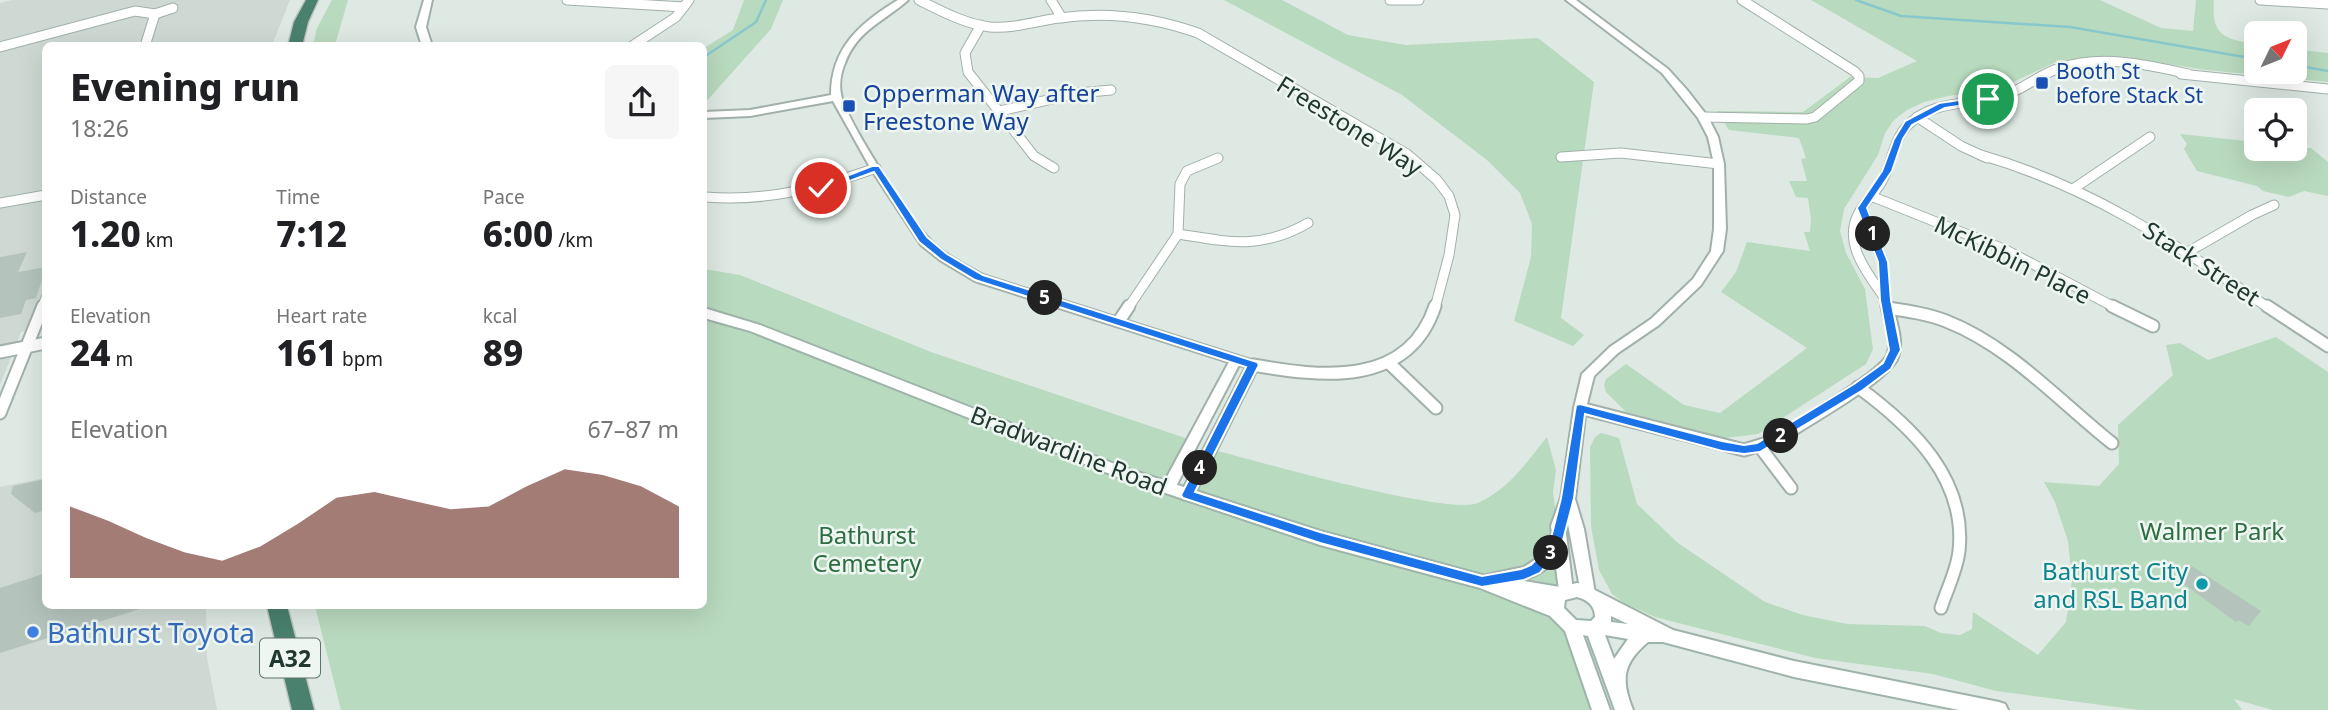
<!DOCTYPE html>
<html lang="en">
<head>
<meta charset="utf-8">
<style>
	:root { --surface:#fff; --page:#f6f6f6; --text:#202124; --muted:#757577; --accent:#7b453c }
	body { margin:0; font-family:"Noto Sans",sans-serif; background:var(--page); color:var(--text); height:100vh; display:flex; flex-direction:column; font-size:26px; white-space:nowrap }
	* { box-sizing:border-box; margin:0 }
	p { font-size:23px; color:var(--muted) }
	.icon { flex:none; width:38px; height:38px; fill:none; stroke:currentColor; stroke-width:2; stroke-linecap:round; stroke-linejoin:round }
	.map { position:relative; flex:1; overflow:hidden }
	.details { position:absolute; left:42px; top:42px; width:665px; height:567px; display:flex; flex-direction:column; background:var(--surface); border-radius:10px; box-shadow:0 7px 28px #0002 }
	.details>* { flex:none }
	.needle { width:46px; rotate:47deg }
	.controls { position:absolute; left:2244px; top:21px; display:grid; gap:14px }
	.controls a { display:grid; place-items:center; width:63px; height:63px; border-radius:10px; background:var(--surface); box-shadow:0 7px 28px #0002; font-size:35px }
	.pin { position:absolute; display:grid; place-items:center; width:60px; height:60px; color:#fff; margin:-30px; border:4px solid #fff; border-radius:50%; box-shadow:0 2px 7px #0007 }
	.km { position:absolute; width:35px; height:35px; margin:-18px; border-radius:50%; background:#222; color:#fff; font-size:19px; line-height:35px; text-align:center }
	.round { display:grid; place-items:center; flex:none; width:74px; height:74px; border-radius:10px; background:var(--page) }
	.summary { display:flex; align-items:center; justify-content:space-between; height:119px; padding:0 28px }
	h1 { font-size:38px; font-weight:800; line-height:52px }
	.metrics { display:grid; grid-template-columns:repeat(3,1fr); gap:10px; height:119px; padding:7px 28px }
	.metrics div { display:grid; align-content:center }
	.metrics b { font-size:35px; font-weight:800 }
	.metrics small { font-size:19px; font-weight:400 }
	.metrics p { font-size:19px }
	.chart { height:196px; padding:14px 28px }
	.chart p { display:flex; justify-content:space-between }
	.chart svg { width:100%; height:126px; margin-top:7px; fill:var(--accent); opacity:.7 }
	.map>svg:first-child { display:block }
</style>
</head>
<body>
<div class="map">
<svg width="2328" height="710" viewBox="0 0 2328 710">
	<rect width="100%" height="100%" fill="#dee9e3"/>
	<g fill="#cdd9d2">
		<path d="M 12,0 L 290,0 L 272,45 L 46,46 L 45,328 L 21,332 L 0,385 L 0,3 Z"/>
		<path d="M 45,478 L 46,606 L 206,606 L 207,658 L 217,710 L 0,710 L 0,487 Z"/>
	</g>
	<g fill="#b8dabe">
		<path d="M 332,0 L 348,0 L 335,45 L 313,45 L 317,28 Z"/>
		<path d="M 744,0 L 783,0 L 771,29 L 704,104 L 704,48 L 733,30 Z"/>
		<path d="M 1224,0 L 1282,0 L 1348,35 L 1406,45 L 1538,38 L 1594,82 L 1561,318 L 1584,335 L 1573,346 L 1514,321 L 1531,257 L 1532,224 L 1520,193 L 1487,160 L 1402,95 Z"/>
		<path d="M 1811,0 L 2100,0 L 2161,28 L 2193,31 L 2196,0 L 2214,0 C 2211,36 2224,39 2256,44 L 2256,72 L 2294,72 L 2294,49 L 2328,53 L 2328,82 L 2206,70 L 2129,58 L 2095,57 L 2058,61 L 1998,89 L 1948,96 L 1924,102 L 1907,110 L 1894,120 L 1885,133 L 1878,155 L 1844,209 L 1840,231 L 1846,253 L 1865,289 L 1873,349 L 1866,364 L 1758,434 L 1725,438 L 1626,412 L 1606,392 L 1604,385 L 1606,379 L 1626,364 L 1684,405 L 1720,413 L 1807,348 L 1721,292 L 1736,272 L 1747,242 L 1810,251 L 1804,232 L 1810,232 L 1811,219 L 1808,198 L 1796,197 L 1789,181 L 1807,181 L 1801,159 L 1806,158 L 1799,138 L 1729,130 L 1717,111 L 1803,112 L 1850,77 L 1878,78 L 1917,61 Z"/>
		<path d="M 2180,134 L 2256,142 L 2256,149 L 2311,148 L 2328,162 L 2328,196 L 2304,191 L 2289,197 L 2263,191 L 2257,186 L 2197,171 L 2184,149 L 2187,144 Z"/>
		<path d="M 704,269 L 740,275 L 931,352 L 1194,441 L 1168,488 L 1187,494 L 1210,449 C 1253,460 1448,516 1478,503 C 1509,489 1526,463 1547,437 L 1556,470 L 1553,492 L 1566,591 L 1556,611 L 1595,694 L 1589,710 L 341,710 L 315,606 L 704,606 Z"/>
		<path d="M 2276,337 L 2328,372 L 2328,710 L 2273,710 L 2234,699 L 2242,710 L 2139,710 L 1996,691 L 1933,674 L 1815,658 L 1655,617 L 1624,603 L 1612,594 L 1599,570 L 1591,526 L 1590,447 L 1595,437 L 1601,433 L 1619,438 L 1637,504 L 1678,543 L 1765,602 L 1803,615 L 1847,624 L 1925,626 L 1941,633 L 1960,635 L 1972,629 L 1973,612 L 2038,655 L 2066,622 L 2072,581 L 2068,541 L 2055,502 L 2044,482 L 2099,486 L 2119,464 L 2118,425 L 2173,375 L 2166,345 L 2180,343 L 2208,360 Z"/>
	</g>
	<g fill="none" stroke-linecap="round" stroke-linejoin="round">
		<g stroke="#88c8cc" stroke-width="2.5">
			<path d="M 1856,0 L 1901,16 L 2070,27 L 2256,59"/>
			<path d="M 704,57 L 756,22 L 766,0"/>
			<path d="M 2294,65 L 2328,71"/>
		</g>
	</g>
	<g fill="#b4c4bc">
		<path d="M 27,252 L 18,272 L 46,267 L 36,298 L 26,300 L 21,314 L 0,318 L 0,257 Z"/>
		<path d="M 46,479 L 46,510 L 35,513 L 11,494 L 13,486 Z"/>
		<path d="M 2187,563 L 2261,611 L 2249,626 L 2238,620 L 2236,622 L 2174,577 Z"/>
		<path d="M 46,573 L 46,606 L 143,606 L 143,608 L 0,653 L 0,588 Z"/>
	</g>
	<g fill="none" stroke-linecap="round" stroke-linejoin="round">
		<g stroke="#a2b0aa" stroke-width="11">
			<g id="minor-far1">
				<path d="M 567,0 L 684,7"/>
				<path d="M 919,0 C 941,11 965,24 990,27 C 1013,29 1036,21 1059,18 C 1107,11 1153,17 1198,33 L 1407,154 L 1437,180 L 1449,196 L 1455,215 L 1449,255 L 1435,308"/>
				<path d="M 1051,0 L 1062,18"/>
				<path d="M 1390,0 L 1419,0"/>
				<path d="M 2260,0 L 2328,4"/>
				<path d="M 155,14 L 173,8"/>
				<path d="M 981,25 L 965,53 L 968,72 L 1034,156 L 1054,168"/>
				<path d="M 632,46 L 676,17 L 689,0"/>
				<path d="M 0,47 L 135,11 L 155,14 L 145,46"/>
				<path d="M 2181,74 L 2328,89"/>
				<path d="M 1000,111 L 1078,93 L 1111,90"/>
				<path d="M 1703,117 L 1807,119 L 1815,117 L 1859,81 L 1859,76 L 1854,71 L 1742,0"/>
				<path d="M 1917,117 L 1961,146 L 1987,158"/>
				<path d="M 1981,155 C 2094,188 2173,243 2269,308"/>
				<path d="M 1561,157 L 1621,153 L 1719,164"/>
				<path d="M 2073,189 L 2150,137"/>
				<path d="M 1871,196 L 2006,250 L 2116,308"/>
				<path d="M 705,197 C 766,202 819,188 876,168"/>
				<path d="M 0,203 L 46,195"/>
				<path d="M 1862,208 L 1883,262 L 1887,308"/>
				<path d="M 1178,234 C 1229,242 1261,250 1308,223"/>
				<path d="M 2188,252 L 2252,215 L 2274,205"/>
				<path d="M 1884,297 C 1867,273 1841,241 1860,211 C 1866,200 1876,192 1882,181 C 1893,162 1893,139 1909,124 C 1934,100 1968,105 1999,97 C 2021,92 2036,76 2057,69 C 2099,54 2146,64 2188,74"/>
				<path d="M 42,308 L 46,298"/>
				<path d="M 1128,308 L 1178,234 L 1180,184 L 1187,171 L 1218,158"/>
			</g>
		</g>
		<g stroke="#a2b0aa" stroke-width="15">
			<g id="minor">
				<path d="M 2112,306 L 2153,326"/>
				<path d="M 2267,306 L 2328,346"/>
				<path d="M 1888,308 C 1908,311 1928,314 1946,321 C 2010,346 2059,401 2112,443"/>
				<path d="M 1119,321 L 1129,306"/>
				<path d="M 0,352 L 46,343"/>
				<path d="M 1388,362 L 1436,408"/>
				<path d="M 1253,365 C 1321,377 1408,388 1435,306"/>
				<path d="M 1858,387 C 1911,426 1967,478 1959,551 C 1957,570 1947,589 1941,608"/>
				<path d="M 1580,408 L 1744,450 L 1774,441 C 1797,426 1887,376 1893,355 C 1898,339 1890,321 1887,306"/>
				<path d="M 0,413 L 43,306"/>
				<path d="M 1760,447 L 1791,488"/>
			</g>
		</g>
		<g stroke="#a2b0aa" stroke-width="4">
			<g id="tertiary">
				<path d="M 424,0 L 432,0 L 426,27 L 432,46 L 422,46 L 416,27 Z"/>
				<path d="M 898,0 L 908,0 C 885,21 857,30 845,63 C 841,72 839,84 841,94 C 844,117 912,222 930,240 C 944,255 965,265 983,275 L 1257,362 L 1259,365 L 1192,499 L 1187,500 L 1182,499 L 1180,495 L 1246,367 L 1239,365 L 1173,492 L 1168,493 L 1163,492 L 1161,488 L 1229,362 L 975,281 L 940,260 L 921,245 L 871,169 L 833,101 L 750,116 L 704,118 L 704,112 L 750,110 L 831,95 C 831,48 860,23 898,0 Z"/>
				<path d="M 1566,0 L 1576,0 L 1668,69 L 1687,90 L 1708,117 L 1718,137 L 1724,164 L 1726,229 L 1723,251 L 1701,285 L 1659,325 L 1618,353 L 1594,376 L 1586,408 L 1575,499 L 1584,529 L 1595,593 L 1593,597 L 1588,599 L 1583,597 L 1581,593 L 1567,519 L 1565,526 L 1573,591 L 1571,595 L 1566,597 L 1561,595 L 1559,591 L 1555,559 C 1540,581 1507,584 1482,588 L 1477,586 L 1475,582 L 1477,578 L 1482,576 L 1524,567 L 1542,555 L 1552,533 L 1551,526 L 1561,498 L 1574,408 L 1582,374 L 1610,347 L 1651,319 L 1693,279 L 1711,251 L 1714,229 L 1714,164 L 1708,137 L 1698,118 L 1662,73 Z"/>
			</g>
		</g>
		<g stroke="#9eb4aa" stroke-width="4">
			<path id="secondary" d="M 704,308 L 760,325 L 1125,468 L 1320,531 L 1482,575 L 1504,583 L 1511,579 L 1560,587 L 1577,583 L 1583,584 L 1673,630 L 1794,661 L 1999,702 L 2005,704 L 2008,710 L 1959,710 L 1794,677 L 1663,642 L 1648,642 C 1622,664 1621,680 1633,710 L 1615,710 L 1588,636 L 1583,635 L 1610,710 L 1592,710 L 1565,631 L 1550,616 L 1480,588 L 1320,545 L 1115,476 L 750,331 L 704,318 ZM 1577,597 C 1588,600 1595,606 1595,617 L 1591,621 L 1576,620 L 1564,608 L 1565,600 ZM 1611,616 L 1628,624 L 1611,622 ZM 1605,635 L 1628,639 L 1614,659 Z"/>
		</g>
		<g stroke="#bcc3c1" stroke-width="3">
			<g id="trunk">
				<path d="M 306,0 L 318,0 L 308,22 L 302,46 L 288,46 L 294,22 Z"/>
				<path d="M 267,606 L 287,606 L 314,710 L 292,710 Z"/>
			</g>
		</g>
		<use href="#minor-far1" stroke="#fff" stroke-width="9"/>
		<use href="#minor" stroke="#fff" stroke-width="11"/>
		<use href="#tertiary" fill="#fff" fill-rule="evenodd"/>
		<use href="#secondary" fill="#fff" fill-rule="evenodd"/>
		<use href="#trunk" fill="#4a806e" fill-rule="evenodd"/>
	</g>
	<path fill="#1a73e8" stroke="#fff" stroke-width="2" d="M 1988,96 L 1993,99 L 1991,101 L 1945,108 L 1912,125 L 1903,139 L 1892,171 L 1867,208 L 1888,262 L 1891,300 L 1901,350 L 1891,369 L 1863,390 L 1760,452 L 1744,454 L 1722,451 L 1585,414 L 1574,498 L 1561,548 L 1540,573 L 1524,580 L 1482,587 L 1320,543 L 1183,498 L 1181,495 L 1246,367 L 975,280 L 940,259 L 919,242 L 874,172 L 825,190 L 816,188 L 872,166 L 879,166 L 927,237 L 947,254 L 983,275 L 1257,362 L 1259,365 L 1195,492 L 1320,532 L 1482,576 L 1521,569 L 1531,565 L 1549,546 L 1561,498 L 1576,405 L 1580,404 L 1722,441 L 1744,445 L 1757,443 L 1854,384 L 1883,363 L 1889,350 L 1880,300 L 1878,262 L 1857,208 L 1882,171 L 1894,139 L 1905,121 L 1939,103 Z"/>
	<g fill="#1a4fb4" stroke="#eef6f2" stroke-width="2.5">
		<rect x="2035" y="76" width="14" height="14" rx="3.5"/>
		<rect x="842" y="99" width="14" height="14" rx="3.5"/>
	</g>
	<circle fill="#0f9aa8" stroke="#eef6f2" stroke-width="2.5" cx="2202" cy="584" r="7"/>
	<circle fill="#3f7fe0" stroke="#eef6f2" stroke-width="2.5" cx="33" cy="632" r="7"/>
	<g text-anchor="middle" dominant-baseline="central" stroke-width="5" stroke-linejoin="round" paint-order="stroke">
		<g font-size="21" fill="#164399" stroke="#eef6f2" text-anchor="start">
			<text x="2056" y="71">Booth St<tspan x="2056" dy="24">before Stack St</tspan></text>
		</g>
		<rect fill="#eef6f2" stroke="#5e716a" stroke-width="2" x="260" y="638.5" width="60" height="39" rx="5"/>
		<g font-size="23" font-weight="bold" fill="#213830">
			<text x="290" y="658">A32</text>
		</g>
		<g font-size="24" fill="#164399" stroke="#eef6f2" text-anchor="start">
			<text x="863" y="92">Opperman Way after<tspan x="863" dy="28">Freestone Way</tspan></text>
		</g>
		<g font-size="24" fill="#213830" stroke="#eef6f2">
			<text transform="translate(1350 125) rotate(32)">Freestone Way</text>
			<text transform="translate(2013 259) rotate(26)">McKibbin Place</text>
			<text transform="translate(2202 263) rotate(33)">Stack Street</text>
			<text transform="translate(1069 450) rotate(21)">Bradwardine Road</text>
		</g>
		<g font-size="24" fill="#2d6d40" stroke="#eef6f2">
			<text x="2212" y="530">Walmer Park</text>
			<text x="867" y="534">Bathurst<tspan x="867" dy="28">Cemetery</tspan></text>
		</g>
		<g font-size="24" fill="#0d838f" stroke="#eef6f2" text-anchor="end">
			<text x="2188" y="570">Bathurst City<tspan x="2188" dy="28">and RSL Band</tspan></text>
		</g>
		<g font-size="28" fill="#366cbe" stroke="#eef6f2" text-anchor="start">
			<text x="47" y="632">Bathurst Toyota</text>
		</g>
	</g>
</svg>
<div class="controls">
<a><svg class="needle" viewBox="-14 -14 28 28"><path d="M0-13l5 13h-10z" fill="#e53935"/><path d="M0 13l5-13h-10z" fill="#757577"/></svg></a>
<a><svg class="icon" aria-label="locate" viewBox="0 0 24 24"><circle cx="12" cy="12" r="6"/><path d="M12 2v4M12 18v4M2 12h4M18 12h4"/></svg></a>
</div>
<div class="pin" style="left:1988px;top:99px;background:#1e9e55"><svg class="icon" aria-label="arrive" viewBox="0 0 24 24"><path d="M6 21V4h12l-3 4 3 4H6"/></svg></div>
<div class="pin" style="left:821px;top:188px;background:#d93025"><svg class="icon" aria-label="check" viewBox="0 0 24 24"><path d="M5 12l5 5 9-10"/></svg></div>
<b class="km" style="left:1873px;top:234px">1</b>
<b class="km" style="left:1781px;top:436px">2</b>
<b class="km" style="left:1551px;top:553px">3</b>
<b class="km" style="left:1200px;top:468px">4</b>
<b class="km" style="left:1045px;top:298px">5</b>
<section class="details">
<div class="summary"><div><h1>Evening run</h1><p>18:26</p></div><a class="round"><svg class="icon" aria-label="share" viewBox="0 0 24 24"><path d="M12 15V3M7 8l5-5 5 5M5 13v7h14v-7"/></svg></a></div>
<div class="metrics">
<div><p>Distance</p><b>1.20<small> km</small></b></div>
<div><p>Time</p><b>7:12</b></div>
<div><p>Pace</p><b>6:00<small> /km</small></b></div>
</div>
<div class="metrics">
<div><p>Elevation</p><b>24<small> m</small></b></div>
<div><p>Heart rate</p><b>161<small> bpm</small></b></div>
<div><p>kcal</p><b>89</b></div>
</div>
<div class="chart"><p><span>Elevation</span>67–87 m</p>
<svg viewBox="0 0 160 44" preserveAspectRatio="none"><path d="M0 44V19L10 24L20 30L30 35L40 38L50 33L60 25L70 16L80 14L90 17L100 20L110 19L120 12L130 6L140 8L150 12L160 19V44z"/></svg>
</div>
</section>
</div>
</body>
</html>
